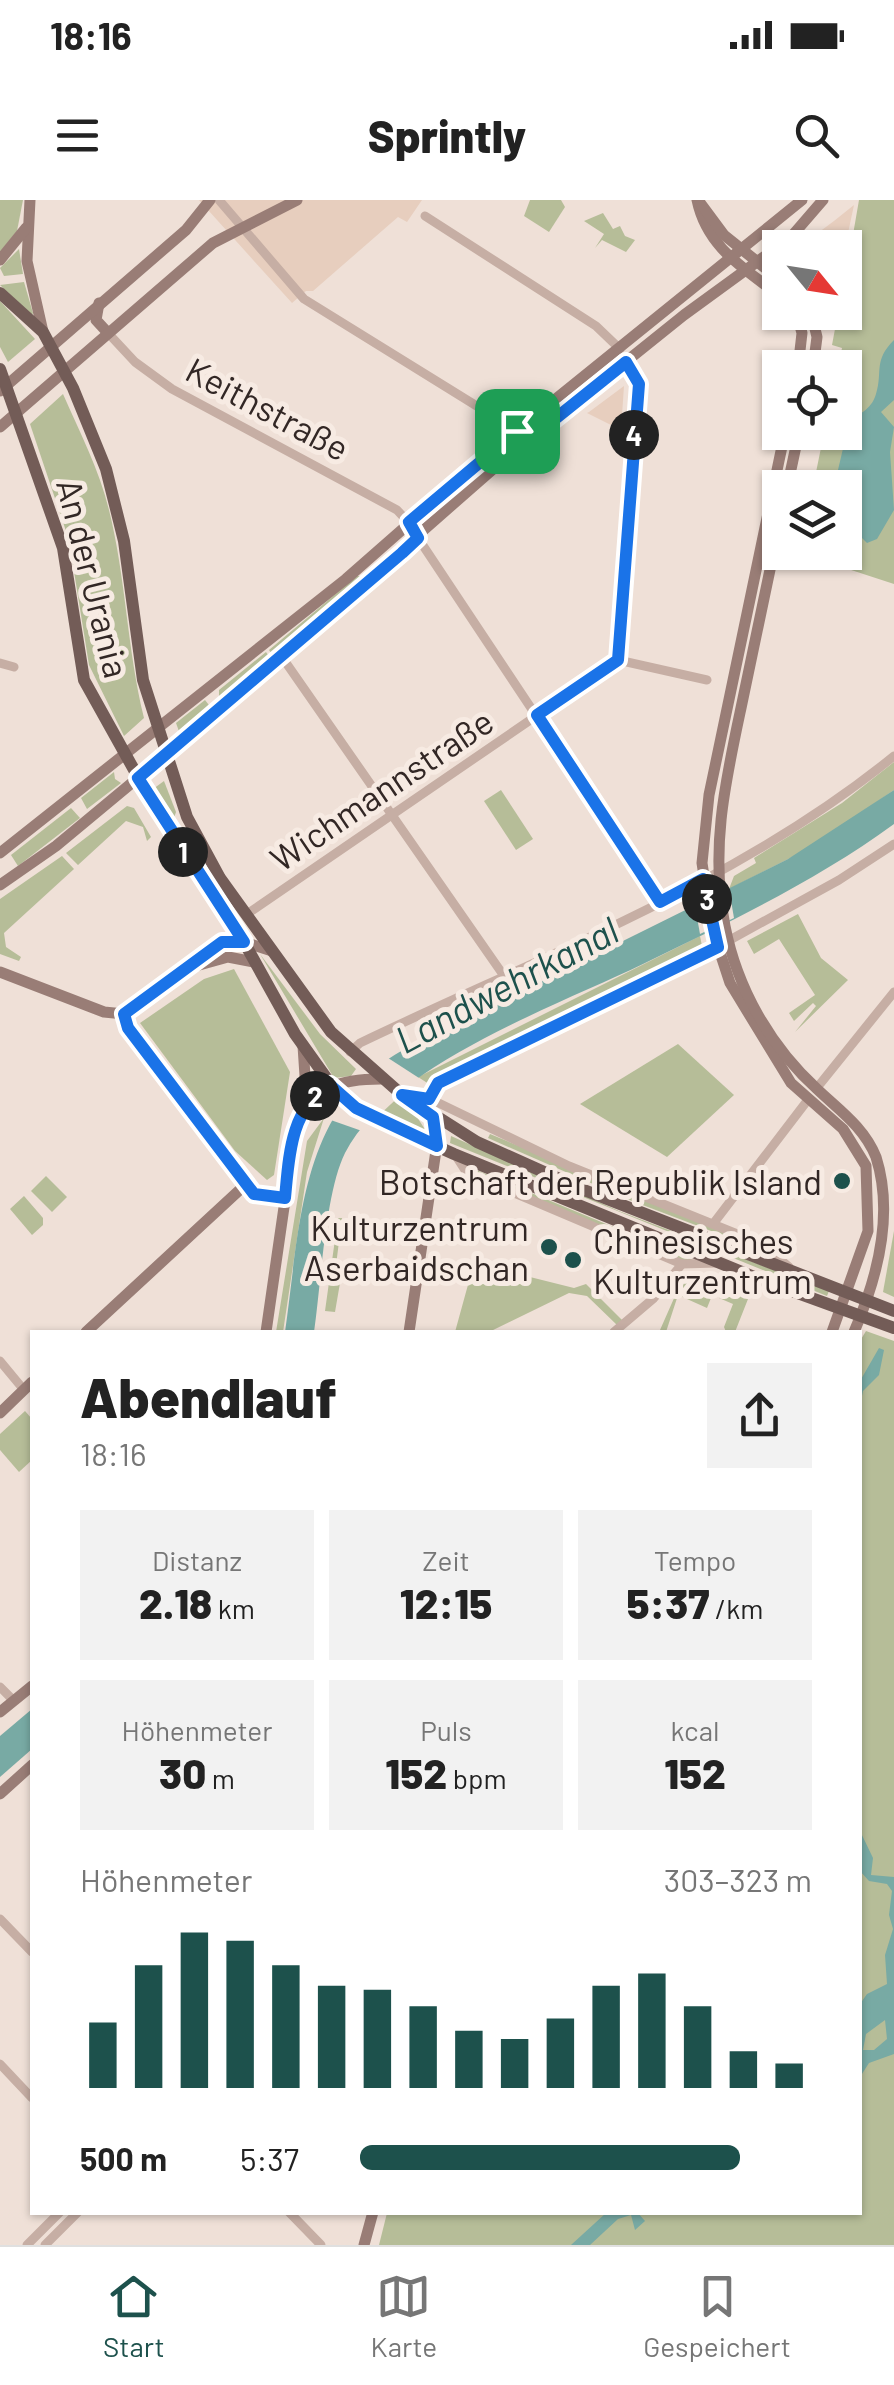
<!DOCTYPE html>
<html lang="de">
<head>
<meta charset="utf-8">
<style>
	:root { --surface:#fff; --page:#f2f2f2; --text:#222; --muted:#767676; --line:#e0e0e0; --accent:#1d514c }
	body { margin:0; font-family:Barlow,sans-serif; background:var(--page); color:var(--text); height:100vh; display:flex; flex-direction:column; font-size:38px; white-space:nowrap }
	* { box-sizing:border-box; margin:0 }
	p { font-size:32px; color:var(--muted) }
	.icon { flex:none; width:55px; height:55px; fill:none; stroke:currentColor; stroke-width:2; stroke-linecap:round; stroke-linejoin:round }
	.map { position:relative; flex:1; overflow:hidden }
	.panel { position:absolute; left:30px; top:1130px; width:832px; height:885px; display:flex; flex-direction:column; background:var(--surface); border-radius:0px; box-shadow:0 2px 8px #0004 }
	.panel>* { flex:none }
	.needle { width:65px; rotate:120deg }
	.buttons { position:absolute; left:762px; top:30px; display:grid; gap:20px }
	.buttons a { display:grid; place-items:center; width:100px; height:100px; border-radius:0px; background:var(--surface); box-shadow:0 2px 8px #0004; font-size:50px }
	.pin { position:absolute; display:grid; place-items:center; width:85px; height:85px; color:#fff; margin:-42px; border-radius:20px; box-shadow:0 5px 15px #0006 }
	.km { position:absolute; width:50px; height:50px; margin:-25px; border-radius:50%; background:#222; color:#fff; font-size:28px; line-height:50px; text-align:center }
	.round { display:grid; place-items:center; flex:none; width:105px; height:105px; border-radius:0px; background:var(--page) }
	.headline { display:flex; align-items:center; justify-content:space-between; height:170px; padding:0 50px }
	h1 { font-size:55px; font-weight:800; line-height:75px }
	.stats { display:grid; grid-template-columns:repeat(3,1fr); gap:15px; height:170px; padding:10px 50px }
	.stats div { display:grid; align-content:center; border-radius:0px; background:var(--page); text-align:center }
	.stats b { font-size:42px; font-weight:800 }
	.stats small { font-size:28px; font-weight:400 }
	.stats p { font-size:28px }
	.chart { height:280px; padding:20px 50px }
	.chart p { display:flex; justify-content:space-between }
	.chart svg { width:100%; height:180px; margin-top:10px; stroke:var(--accent); stroke-width:6 }
	ul { padding:0 50px; list-style:none; font-size:32px }
	li { display:grid; grid-template-columns:160px 120px 1fr; align-items:center; height:75px }
	li i { height:25px; border-radius:12px; background:var(--accent) }
	.status { display:flex; justify-content:space-between; align-items:center; height:70px; padding:0 50px; background:var(--surface); direction:ltr }
	.status svg { height:28px; fill:currentColor }
	header { display:flex; justify-content:space-between; align-items:center; height:130px; padding:0 50px; background:var(--surface); font-size:45px; font-weight:800 }
	.tab-bar { display:flex; justify-content:space-around; align-items:center; height:140px; border-top:2px solid var(--line); background:var(--surface); font-size:28px; color:var(--muted) }
	.tab-bar a { display:grid; justify-items:center; gap:5px }
	.tab-bar .active { color:var(--accent) }
	.map>svg:first-child { display:block }
</style>
</head>
<body>
<div class="status"><b>18:16</b><svg viewBox="0 0 49 12"><path d="M0 12V9h3v3zM5 12V6h3v6zM10 12V3h3v9zM15 12V0h3v12zM26 1h20v11H26zM47 4h2v5h-2z"/></svg></div>
<header><svg class="icon" aria-label="menu" viewBox="0 0 24 24"><path d="M4 6h16M4 12h16M4 18h16"/></svg>Sprintly<svg class="icon" aria-label="search" viewBox="0 0 24 24"><circle cx="10" cy="10" r="6"/><path d="M15 15l6 6"/></svg></header>
<div class="map">
<svg width="894" height="2045" viewBox="0 0 894 2045">
	<rect width="100%" height="100%" fill="#efe0d7"/>
	<g fill="#b6bd98">
		<path d="M 0,0 L 23,0 L 17,31 L 0,52 Z"/>
		<path d="M 530,0 L 561,0 L 565,7 L 549,32 L 524,16 Z"/>
		<path d="M 859,0 L 894,0 L 894,384 L 799,353 L 845,352 L 845,288 L 813,287 L 824,233 L 845,232 L 845,168 L 838,167 L 842,148 L 832,145 L 838,113 L 845,112 L 845,81 Z"/>
		<path d="M 603,13 L 613,29 L 620,26 L 625,36 L 635,40 L 626,52 L 602,40 L 595,48 L 604,34 L 584,21 Z"/>
		<path d="M 19,49 L 23,74 L 4,76 L 0,68 Z"/>
		<path d="M 24,82 L 33,113 L 32,115 L 0,85 Z"/>
		<path d="M 0,101 L 35,139 L 8,162 L 0,147 Z"/>
		<path d="M 63,194 C 80,233 99,269 109,310 C 126,378 127,449 144,518 L 124,536 L 89,465 L 69,340 L 30,224 Z"/>
		<path d="M 357,376 L 363,376 L 274,457 L 269,450 Z"/>
		<path d="M 266,452 L 271,459 L 219,498 L 219,490 Z"/>
		<path d="M 205,500 L 212,509 L 181,537 L 176,523 Z"/>
		<path d="M 894,562 L 894,590 L 810,648 L 729,689 L 734,676 L 756,663 L 754,658 L 842,603 Z"/>
		<path d="M 114,572 L 115,579 L 121,583 L 87,609 L 81,598 Z"/>
		<path d="M 164,581 L 176,612 L 174,618 L 167,616 L 153,589 Z"/>
		<path d="M 501,590 L 533,639 L 516,650 L 484,601 Z"/>
		<path d="M 127,606 L 134,608 L 151,637 L 147,641 L 143,627 L 126,621 L 78,665 L 66,653 Z"/>
		<path d="M 71,608 L 80,618 L 18,666 L 11,655 Z"/>
		<path d="M 62,656 L 74,669 L 4,733 L 6,747 L 21,757 L 19,761 L 0,754 L 0,699 Z"/>
		<path d="M 798,714 L 821,758 L 848,780 L 795,832 L 816,806 L 813,803 L 794,821 L 789,813 L 815,795 L 779,739 L 754,754 L 747,741 Z"/>
		<path d="M 700,736 L 703,751 L 432,886 L 418,877 Z"/>
		<path d="M 260,754 L 320,834 L 356,869 L 351,876 L 334,878 Z"/>
		<path d="M 234,769 L 290,872 L 274,975 L 267,980 L 235,951 L 140,823 L 204,779 Z"/>
		<path d="M 678,844 L 734,895 L 667,957 L 580,904 Z"/>
		<path d="M 394,899 L 417,917 L 426,931 L 381,911 Z"/>
		<path d="M 324,918 L 307,972 L 283,1132 L 276,1132 L 307,941 Z"/>
		<path d="M 490,934 L 762,1046 L 769,1053 L 632,1001 L 488,938 Z"/>
		<path d="M 451,936 L 619,1011 L 829,1091 L 827,1096 L 450,943 Z"/>
		<path d="M 474,969 L 700,1063 L 692,1064 L 471,971 Z"/>
		<path d="M 46,976 L 67,997 L 52,1012 L 31,991 Z"/>
		<path d="M 24,996 L 43,1018 L 43,1025 L 32,1035 L 10,1009 Z"/>
		<path d="M 338,1018 L 342,1018 L 334,1081 L 340,1083 L 335,1112 L 325,1111 Z"/>
		<path d="M 894,1031 L 894,1097 L 883,1092 Z"/>
		<path d="M 474,1063 L 574,1088 L 586,1084 L 623,1121 L 617,1125 L 587,1096 L 569,1093 L 489,1132 L 455,1132 Z"/>
		<path d="M 689,1077 L 715,1088 L 707,1108 L 678,1095 L 666,1132 L 660,1130 L 675,1096 Z"/>
		<path d="M 722,1089 L 748,1099 L 735,1132 L 726,1132 L 724,1127 L 733,1104 L 719,1098 Z"/>
		<path d="M 866,1131 L 894,1141 L 894,2045 L 379,2045 L 387,2013 L 860,2012 L 860,1141 Z"/>
		<path d="M 25,1211 L 32,1219 L 32,1260 L 19,1272 L 0,1250 L 0,1234 Z"/>
	</g>
	<g fill="#e7cebe">
		<path d="M 199,0 L 422,0 L 407,22 L 398,17 L 313,91 L 306,91 L 292,103 Z"/>
		<path d="M 854,5 L 845,47 L 799,47 L 834,21 Z"/>
		<path d="M 624,186 L 621,230 L 587,213 L 589,212 Z"/>
	</g>
	<g fill="#78aaa4" fill-rule="evenodd">
		<path d="M 894,140 L 894,200 L 881,212 L 894,227 L 890,252 L 894,310 L 877,339 L 867,343 L 845,321 L 845,288 L 834,287 L 849,223 C 858,213 871,211 876,194 C 883,171 873,161 894,140 Z"/>
		<path d="M 894,590 L 894,624 C 816,681 728,723 643,764 C 556,806 390,866 345,953 C 325,993 321,1085 314,1132 L 285,1132 C 300,1029 299,907 403,850 L 788,659 Z"/>
		<path d="M 879,1148 L 884,1150 L 879,1175 L 863,1191 L 860,1206 L 860,1181 Z"/>
		<path d="M 32,1509 L 32,1549 L 0,1577 L 0,1536 Z"/>
		<path d="M 860,1631 L 873,1658 L 871,1675 L 894,1677 L 894,1854 L 869,1863 L 860,1877 L 860,1804 L 867,1794 L 887,1784 L 885,1755 L 893,1729 L 889,1715 L 892,1691 L 887,1684 L 869,1681 L 860,1671 ZM 885,1820 L 887,1839 L 874,1850 L 863,1850 L 866,1834 Z"/>
		<path d="M 606,2013 L 638,2013 L 645,2021 L 635,2030 L 631,2015 L 618,2019 L 590,2045 L 571,2045 Z"/>
	</g>
	<g fill="#efe0d7">
		<path d="M 729,689 L 734,718 L 700,734 L 695,706 Z"/>
		<path d="M 385,856 L 419,878 L 362,931 L 325,918 Z"/>
	</g>
	<g fill="none" stroke-linecap="round" stroke-linejoin="round">
		<g stroke="#c6aea4" stroke-width="9">
			<path d="M 219,0 L 304,99 L 517,231"/>
			<path d="M 425,16 L 596,126 L 620,149"/>
			<path d="M 108,133 L 135,162 L 172,189 L 397,310 L 409,323"/>
			<path d="M 418,338 L 660,702"/>
			<path d="M 282,457 L 504,776"/>
			<path d="M 618,460 L 639,184 L 627,162"/>
			<path d="M 0,463 L 14,467"/>
			<path d="M 247,714 L 618,460 L 707,480"/>
			<path d="M 728,741 L 839,680 L 894,644"/>
			<path d="M 350,852 L 360,843 C 541,756 737,684 894,556"/>
			<path d="M 816,889 L 894,792"/>
			<path d="M 405,895 L 420,894 L 569,966 L 762,1044 L 789,1067"/>
			<path d="M 429,899 L 438,883 L 718,747"/>
			<path d="M 456,956 L 467,973 L 682,1064 L 717,1063"/>
			<path d="M 713,1024 L 807,901"/>
			<path d="M 614,1132 L 654,1098 L 682,1064"/>
			<path d="M 0,1161 L 24,1190"/>
			<path d="M 0,1487 L 14,1501"/>
			<path d="M 0,1719 L 32,1752"/>
			<path d="M 0,1864 L 32,1898"/>
			<path d="M 289,2012 L 321,2045"/>
			<path d="M 27,2045 L 60,2012"/>
			<path d="M 45,2045 L 78,2012"/>
		</g>
		<g stroke="#997d76" stroke-width="11">
			<path d="M 30,0 L 27,61 L 43,132"/>
			<path d="M 697,0 C 707,48 744,68 780,96"/>
			<path d="M 701,4 L 724,35 L 780,80"/>
			<path d="M 0,60 L 26,28"/>
			<path d="M 99,103 L 96,120 L 108,133"/>
			<path d="M 796,112 L 802,133 L 798,168"/>
			<path d="M 811,112 L 817,137 L 813,168"/>
			<path d="M 0,191 L 186,30 L 210,0"/>
			<path d="M 0,227 L 213,43 L 297,0"/>
			<path d="M 785,232 L 709,595 L 702,663 L 712,728 L 730,783 L 791,883 L 843,929 L 866,966 L 868,1031 L 832,1132"/>
			<path d="M 787,288 L 799,232"/>
			<path d="M 780,322 C 767,384 754,446 741,508 C 725,583 710,650 725,726 C 737,788 770,846 817,889 C 839,910 864,927 876,957 C 894,1014 877,1079 854,1132"/>
			<path d="M 0,653 L 346,379 L 495,248 L 802,0"/>
			<path d="M 0,685 L 56,646 L 204,523 L 501,262 L 684,115 L 791,37 L 823,0"/>
			<path d="M 192,767 L 228,757 L 254,762"/>
			<path d="M 0,772 L 104,812 L 124,814"/>
			<path d="M 124,814 L 128,828 L 248,989 L 285,998"/>
			<path d="M 124,814 L 223,743 L 244,742 L 272,751"/>
			<path d="M 298,915 L 305,876 L 303,846"/>
			<path d="M 86,1132 L 245,985"/>
			<path d="M 266,1132 L 296,924 C 318,886 339,879 381,879"/>
			<path d="M 409,1132 L 438,937 L 433,917"/>
			<path d="M 0,1213 L 32,1182"/>
			<path d="M 0,1512 L 32,1486"/>
			<path d="M 0,1594 L 32,1565"/>
			<path d="M 364,2045 L 373,2012"/>
		</g>
		<g stroke="#735c57" stroke-width="12">
			<path d="M 0,93 L 43,132 L 73,188 L 106,269 L 124,341 L 143,480 L 187,617 L 220,678 L 331,832 L 400,893 L 477,942 L 584,990 L 894,1111"/>
			<path d="M 0,169 L 63,348 L 84,480 L 162,620 L 244,742 L 295,834 L 335,890 L 363,913 L 454,954 L 759,1079 L 894,1128"/>
		</g>
	</g>
	<g fill="none" stroke-linecap="round" stroke-linejoin="round">
		<g stroke="#fff" stroke-width="20">
			<path id="route" d="M 626,162 L 639,184 L 618,460 L 537,515 L 660,702 L 703,679 L 718,747 L 438,883 L 429,899 L 402,895 L 433,917 L 437,946 L 356,908 L 330,885 C 290,908 289,957 285,998 L 254,994 L 128,828 L 124,814 L 222,742 L 244,742 L 138,578 L 402,353 L 418,338 L 409,322 L 517,231 L 530,239 Z"/>
		</g>
		<use href="#route" stroke="#1a73e8" stroke-width="12"/>
	</g>
	<g fill="#1d514c" stroke="#f7ebe3" stroke-width="4">
		<circle cx="842" cy="981" r="10"/>
		<circle cx="549" cy="1047" r="10"/>
		<circle cx="573" cy="1060" r="10"/>
	</g>
	<g text-anchor="middle" dominant-baseline="central" stroke-width="10" stroke-linejoin="round" paint-order="stroke">
		<g font-size="35" fill="#322725" stroke="#f7ebe3">
			<text transform="translate(268 208) rotate(28)">Keithstraße</text>
			<text transform="translate(94 378) rotate(76)">An der Urania</text>
			<text transform="translate(381 589) rotate(-34)">Wichmannstraße</text>
		</g>
		<g font-size="35" fill="#322725" stroke="#f7ebe3" text-anchor="end">
			<text x="822" y="981">Botschaft der Republik Island</text>
			<text x="529" y="1027">Kulturzentrum<tspan x="529" dy="40">Aserbaidschan</tspan></text>
			<text x="593" y="1040" text-anchor="start">Chinesisches<tspan x="593" dy="40">Kulturzentrum</tspan></text>
		</g>
		<g font-size="38" font-style="italic" fill="#1d514c" stroke="#f7ebe3">
			<text transform="translate(506 784) rotate(-28)">Landwehrkanal</text>
		</g>
	</g>
</svg>
<div class="buttons">
<a><svg class="needle" viewBox="-14 -14 28 28"><path d="M0-13l5 13h-10z" fill="#e53935"/><path d="M0 13l5-13h-10z" fill="#767676"/></svg></a>
<a><svg class="icon" aria-label="locate" viewBox="0 0 24 24"><circle cx="12" cy="12" r="6"/><path d="M12 2v4M12 18v4M2 12h4M18 12h4"/></svg></a>
<a><svg class="icon" aria-label="layers" viewBox="0 0 24 24"><path d="M12 4l9 5-9 5-9-5zM3 14l9 5 9-5"/></svg></a>
</div>
<div class="pin" style="left:517px;top:231px;background:#1e9e55"><svg class="icon" aria-label="arrive" viewBox="0 0 24 24"><path d="M6 21V4h12l-3 4 3 4H6"/></svg></div>
<b class="km" style="left:183px;top:652px">1</b>
<b class="km" style="left:315px;top:896px">2</b>
<b class="km" style="left:707px;top:699px">3</b>
<b class="km" style="left:634px;top:235px">4</b>
<section class="panel">
<div class="headline"><div><h1>Abendlauf</h1><p>18:16</p></div><a class="round"><svg class="icon" aria-label="share" viewBox="0 0 24 24"><path d="M12 15V3M7 8l5-5 5 5M5 13v7h14v-7"/></svg></a></div>
<div class="stats">
<div><p>Distanz</p><b>2.18<small> km</small></b></div>
<div><p>Zeit</p><b>12:15</b></div>
<div><p>Tempo</p><b>5:37<small> /km</small></b></div>
</div>
<div class="stats">
<div><p>Höhenmeter</p><b>30<small> m</small></b></div>
<div><p>Puls</p><b>152<small> bpm</small></b></div>
<div><p>kcal</p><b>152</b></div>
</div>
<div class="chart"><p><span>Höhenmeter</span>303–323 m</p>
<svg viewBox="0 0 160 44" preserveAspectRatio="none"><path d="M5 44V28M15 44V14M25 44V6M35 44V8M45 44V14M55 44V19M65 44V20M75 44V24M85 44V30M95 44V32M105 44V27M115 44V19M125 44V16M135 44V24M145 44V35M155 44V38"/></svg>
</div>
<ul>
<li><b>500 m</b>5:37<i style="width:84%"></i></li>
</ul>
</section>
</div>
<nav class="tab-bar">
<a class="active"><svg class="icon" aria-label="home" viewBox="0 0 24 24"><path d="M3 11l9-7 9 7M6 9v11h12V9"/></svg>Start</a>
<a><svg class="icon" aria-label="map" viewBox="0 0 24 24"><path d="M3 6l6-2 6 2 6-2v14l-6 2-6-2-6 2zM9 4v14M15 6v14"/></svg>Karte</a>
<a><svg class="icon" aria-label="saved" viewBox="0 0 24 24"><path d="M7 4h10v16l-5-4-5 4z"/></svg>Gespeichert</a>
</nav>
</body>
</html>
